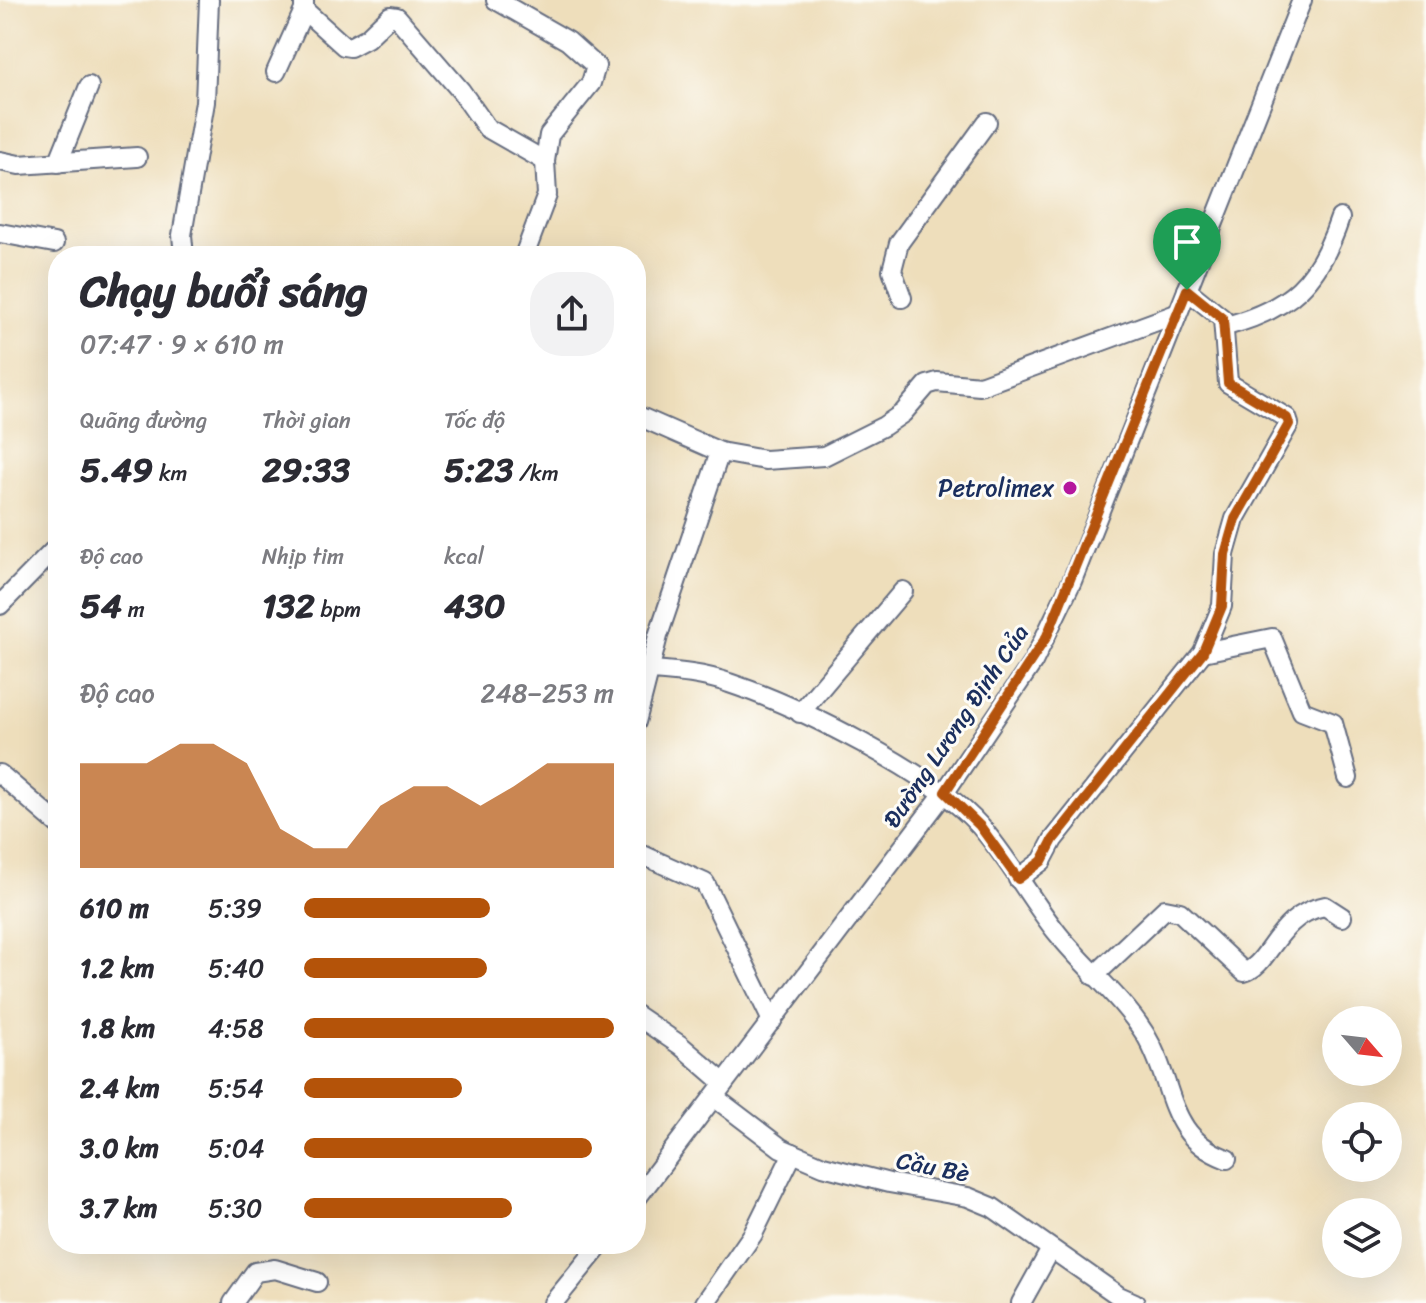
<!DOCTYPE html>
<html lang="vi">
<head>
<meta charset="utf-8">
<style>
	:root { --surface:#fff; --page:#f2f2f3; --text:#2b2b33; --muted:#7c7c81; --accent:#b45309 }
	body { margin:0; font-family:Sriracha,sans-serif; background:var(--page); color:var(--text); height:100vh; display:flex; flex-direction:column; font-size:30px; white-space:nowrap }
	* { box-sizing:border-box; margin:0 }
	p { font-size:26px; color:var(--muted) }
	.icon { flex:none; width:44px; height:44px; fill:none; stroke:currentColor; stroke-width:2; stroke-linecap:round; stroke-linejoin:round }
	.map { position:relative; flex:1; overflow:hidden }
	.panel { position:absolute; left:48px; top:246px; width:598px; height:1008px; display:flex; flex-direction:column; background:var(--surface); border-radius:32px; box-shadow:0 8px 32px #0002 }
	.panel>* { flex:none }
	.needle { width:52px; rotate:118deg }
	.tools { position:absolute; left:1322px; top:1006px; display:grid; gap:16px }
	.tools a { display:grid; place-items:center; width:80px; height:80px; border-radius:50%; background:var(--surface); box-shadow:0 8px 32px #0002; font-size:40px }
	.pin { position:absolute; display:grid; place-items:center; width:68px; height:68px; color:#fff; margin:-82px -34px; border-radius:50% 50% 50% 0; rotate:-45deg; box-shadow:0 0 8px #0007 }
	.pin .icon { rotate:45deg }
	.round { display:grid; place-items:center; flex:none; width:84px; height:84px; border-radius:32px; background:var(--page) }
	.headline { display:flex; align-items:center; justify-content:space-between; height:136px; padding:0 32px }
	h1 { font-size:44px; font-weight:700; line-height:60px }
	.figures { display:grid; grid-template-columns:repeat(3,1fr); gap:12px; height:136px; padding:8px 32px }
	.figures div { display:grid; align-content:center }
	.figures b { font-size:34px; font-weight:700 }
	.figures small { font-size:22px; font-weight:400 }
	.figures p { font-size:22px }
	.chart { height:224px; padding:16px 32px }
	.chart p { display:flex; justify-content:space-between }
	.chart svg { width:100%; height:144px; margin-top:8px; fill:var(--accent); opacity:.7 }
	ul { padding:0 32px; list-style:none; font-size:26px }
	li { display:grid; grid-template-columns:128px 96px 1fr; align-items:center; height:60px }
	li i { height:20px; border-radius:10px; background:var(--accent) }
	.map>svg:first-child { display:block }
</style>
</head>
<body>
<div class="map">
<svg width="1426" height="1303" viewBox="0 0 1426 1303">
	<rect width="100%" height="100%" fill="#fdfcf7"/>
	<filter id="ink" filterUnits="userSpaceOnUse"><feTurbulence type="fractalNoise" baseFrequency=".0125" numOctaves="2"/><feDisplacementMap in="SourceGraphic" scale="16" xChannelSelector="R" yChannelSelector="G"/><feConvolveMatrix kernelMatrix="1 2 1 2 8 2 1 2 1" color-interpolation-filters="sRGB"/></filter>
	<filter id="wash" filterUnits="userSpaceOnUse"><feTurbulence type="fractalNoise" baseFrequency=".006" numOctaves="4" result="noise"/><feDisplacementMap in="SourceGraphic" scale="32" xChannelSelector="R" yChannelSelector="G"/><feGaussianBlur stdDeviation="1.8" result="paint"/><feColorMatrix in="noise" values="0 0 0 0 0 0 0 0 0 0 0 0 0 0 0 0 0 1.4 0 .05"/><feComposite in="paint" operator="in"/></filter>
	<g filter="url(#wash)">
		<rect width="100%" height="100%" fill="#eedebb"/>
	</g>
	<g filter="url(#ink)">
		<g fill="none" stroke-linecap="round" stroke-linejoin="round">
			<g stroke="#656c7f" stroke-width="22">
				<g id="minor">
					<path d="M 496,0 L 568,41 L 596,66 L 591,83 L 549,135 L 545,161 L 547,195 L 524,256"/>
					<path d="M 304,10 L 344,46 L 350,47 L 367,38 L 390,16 L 397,17 L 461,91 L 487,128 L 545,161"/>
					<path d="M 276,72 L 304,10 L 304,0"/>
					<path d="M 0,161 L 19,165 L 137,157"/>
					<path d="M 58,163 L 89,86"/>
					<path d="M 0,233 L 54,243"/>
					<path d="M 184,256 L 182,235 L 205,102 L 209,0"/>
					<path d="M 902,298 L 892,270 L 899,243 L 987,122"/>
					<path d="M 1226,326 C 1291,309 1319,281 1340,218"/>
					<path d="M 636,415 L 720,452 L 765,460 L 824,456 L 884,426 L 903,413 L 927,385 L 937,382 L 980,386 L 1176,314"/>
					<path d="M 0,605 L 58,546"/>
					<path d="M 1203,652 L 1272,638 L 1302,711 L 1333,723 L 1348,778"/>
					<path d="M 652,670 C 678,672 704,674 729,683 C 798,706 932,772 980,826 C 1009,859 1030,899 1058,934 C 1086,969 1121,996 1145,1034 C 1176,1085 1165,1136 1227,1159"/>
					<path d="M 800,713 L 903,591"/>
					<path d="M 636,722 L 658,636 L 720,452"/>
					<path d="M 0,774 L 58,824"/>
					<path d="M 636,852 L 705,883 L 772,1021"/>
					<path d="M 1018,879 L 1042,861 L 1053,840 L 1203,652 L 1222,606 L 1225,554 L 1235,519 L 1289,424 L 1287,418 L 1228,383 L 1223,319 L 1187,290"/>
					<path d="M 1094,976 L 1165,909 L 1180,912 L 1244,972 C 1270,966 1276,915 1325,906 L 1342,917"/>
					<path d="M 636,1015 L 680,1045 L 724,1083"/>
					<path d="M 714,1097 L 781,1148 L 823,1166 L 889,1183 L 968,1197 L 992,1207 L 1119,1296 L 1135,1303"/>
					<path d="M 636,1199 L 945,792 L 1033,662 L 1072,581 L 1302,0"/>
					<path d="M 233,1303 L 255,1272 L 275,1269 L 317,1282"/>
					<path d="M 553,1303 L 601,1244"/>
					<path d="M 705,1303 L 753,1234 L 793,1153"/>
					<path d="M 1021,1303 L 1051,1249"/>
				</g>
			</g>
			<use href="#minor" stroke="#fff" stroke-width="18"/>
		</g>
	</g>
	<g fill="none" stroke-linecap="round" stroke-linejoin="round" filter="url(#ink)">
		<g stroke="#fff" stroke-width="16">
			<path id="route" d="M 1187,290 L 1223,319 L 1228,383 L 1287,418 L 1289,424 L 1235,519 L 1225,554 L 1222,606 L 1203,652 L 1053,840 L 1042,861 L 1018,879 L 980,826 L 945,792 L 1047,636 Z"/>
		</g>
		<use href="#route" stroke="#b45309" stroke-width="10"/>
	</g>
	<circle fill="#b5179e" stroke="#fdfcf7" stroke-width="3" cx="1070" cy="488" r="8"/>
	<g text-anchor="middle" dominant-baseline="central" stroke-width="6" stroke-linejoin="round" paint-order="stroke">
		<g font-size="24" fill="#1b2f5e" stroke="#fdfcf7" text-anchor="end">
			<text x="1054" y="488">Petrolimex</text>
		</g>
		<g font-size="24" fill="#1b2f5e" stroke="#fdfcf7">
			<text transform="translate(956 726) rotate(-56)">Đường Lương Định Của</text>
			<text transform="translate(933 1167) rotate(11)">Cầu Bè</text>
		</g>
	</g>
</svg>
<div class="tools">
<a><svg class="needle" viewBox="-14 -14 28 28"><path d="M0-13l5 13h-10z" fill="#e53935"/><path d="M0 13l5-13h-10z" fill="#7c7c81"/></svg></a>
<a><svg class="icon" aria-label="locate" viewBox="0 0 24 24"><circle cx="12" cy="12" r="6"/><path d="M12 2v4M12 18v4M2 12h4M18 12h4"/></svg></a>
<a><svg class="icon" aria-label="layers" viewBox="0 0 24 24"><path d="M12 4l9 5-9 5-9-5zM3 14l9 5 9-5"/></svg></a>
</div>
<div class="pin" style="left:1187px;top:290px;background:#1e9e55"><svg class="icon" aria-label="arrive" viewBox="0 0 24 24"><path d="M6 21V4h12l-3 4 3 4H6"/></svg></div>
<section class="panel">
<div class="headline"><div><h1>Chạy buổi sáng</h1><p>07:47 · 9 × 610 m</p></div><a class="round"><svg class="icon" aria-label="share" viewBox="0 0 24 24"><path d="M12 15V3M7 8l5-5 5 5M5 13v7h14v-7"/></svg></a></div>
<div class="figures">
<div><p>Quãng đường</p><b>5.49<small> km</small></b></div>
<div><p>Thời gian</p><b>29:33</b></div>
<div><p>Tốc độ</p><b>5:23<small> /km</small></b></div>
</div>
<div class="figures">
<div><p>Độ cao</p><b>54<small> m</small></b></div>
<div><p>Nhịp tim</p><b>132<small> bpm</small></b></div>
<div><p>kcal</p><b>430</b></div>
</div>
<div class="chart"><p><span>Độ cao</span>248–253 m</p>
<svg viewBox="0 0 160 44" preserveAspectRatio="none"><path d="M0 44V12L10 12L20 12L30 6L40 6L50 12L60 32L70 38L80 38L90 25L100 19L110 19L120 25L130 19L140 12L150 12L160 12V44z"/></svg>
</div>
<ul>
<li><b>610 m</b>5:39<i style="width:60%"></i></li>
<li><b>1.2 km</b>5:40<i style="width:59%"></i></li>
<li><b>1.8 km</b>4:58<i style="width:100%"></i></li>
<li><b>2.4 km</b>5:54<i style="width:51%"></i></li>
<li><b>3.0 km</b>5:04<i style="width:93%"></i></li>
<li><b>3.7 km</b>5:30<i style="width:67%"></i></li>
</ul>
</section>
</div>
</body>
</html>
